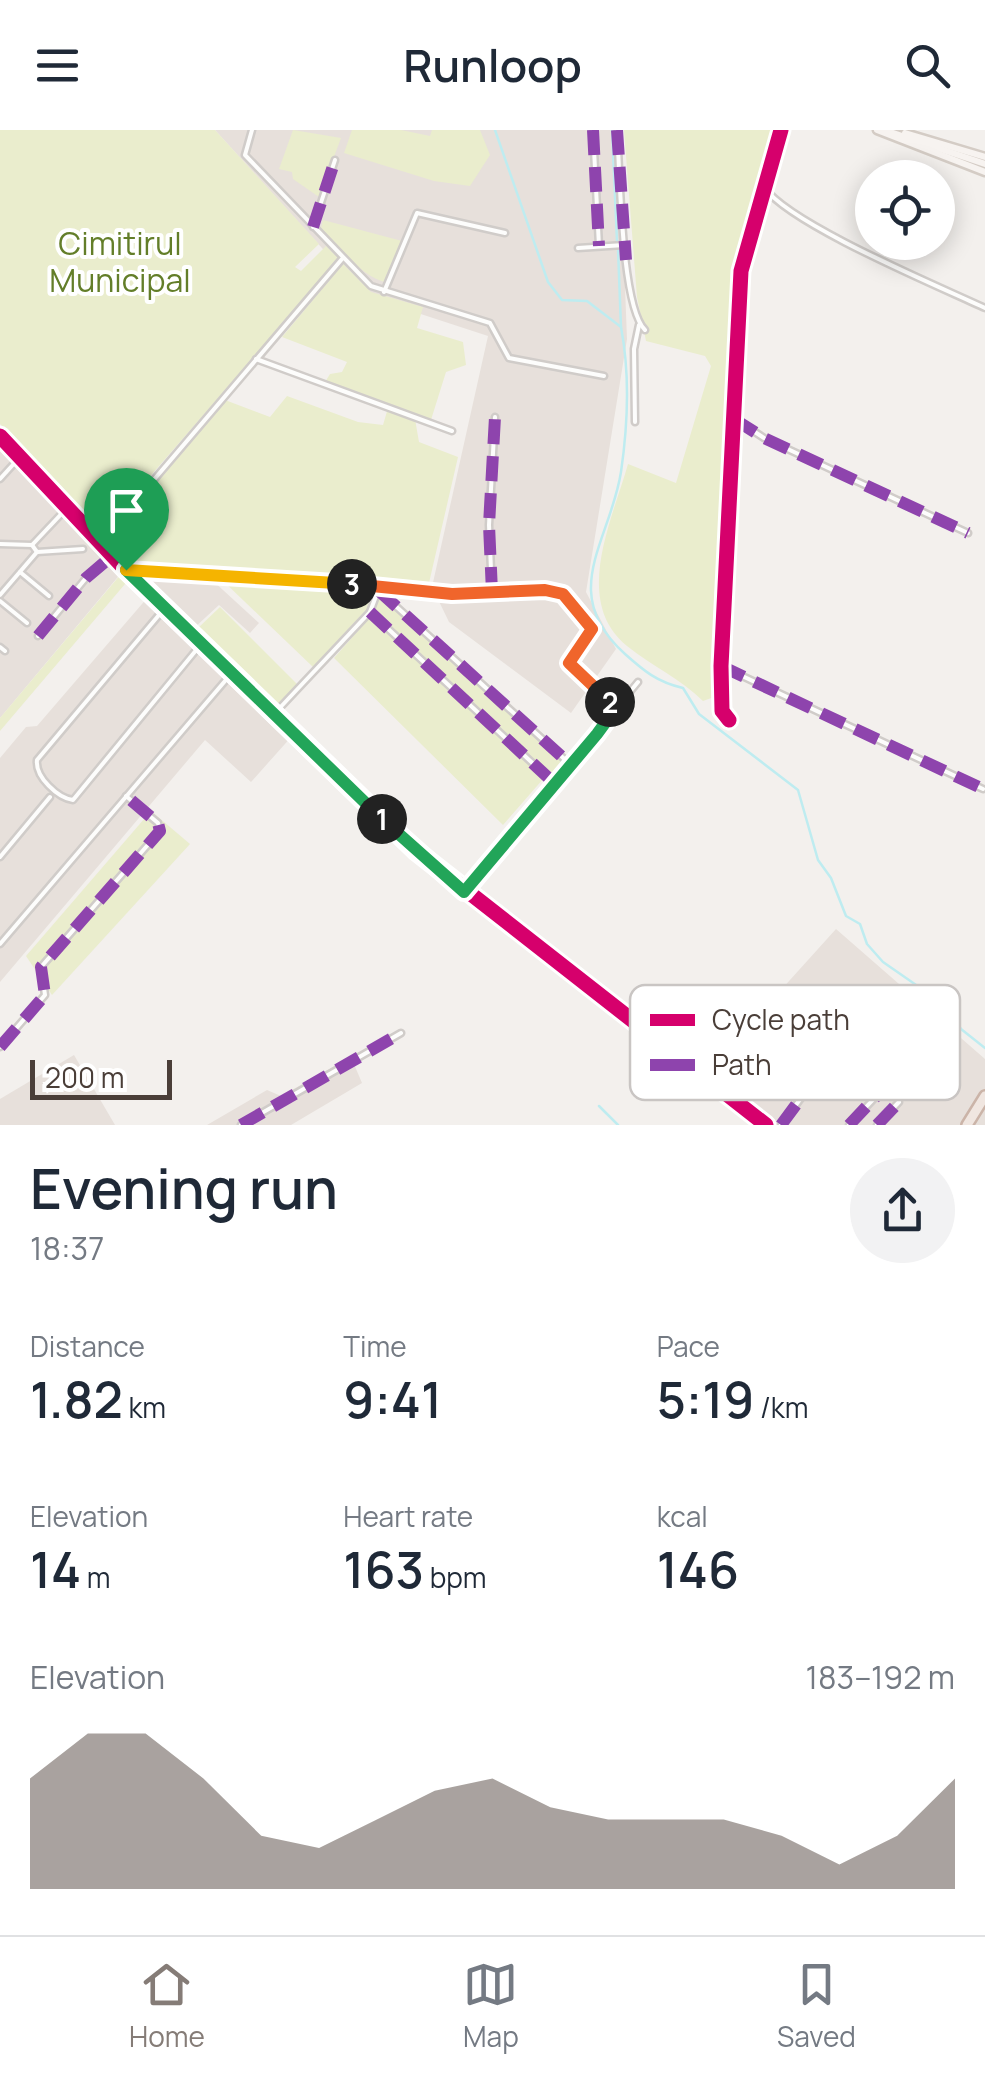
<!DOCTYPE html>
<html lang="en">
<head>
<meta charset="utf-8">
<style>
	:root { --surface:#fff; --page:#f2f2f3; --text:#1f2937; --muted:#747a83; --line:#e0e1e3; --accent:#857c77 }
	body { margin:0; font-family:Manrope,sans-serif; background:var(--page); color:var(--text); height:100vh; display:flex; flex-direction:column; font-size:38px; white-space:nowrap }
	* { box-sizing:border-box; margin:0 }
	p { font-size:32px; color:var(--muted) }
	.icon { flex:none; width:55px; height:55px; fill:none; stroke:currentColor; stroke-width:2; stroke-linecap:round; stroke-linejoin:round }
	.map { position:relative; height:995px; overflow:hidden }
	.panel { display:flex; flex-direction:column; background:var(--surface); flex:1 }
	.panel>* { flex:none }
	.controls { position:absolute; left:855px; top:30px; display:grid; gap:20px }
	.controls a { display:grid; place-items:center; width:100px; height:100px; border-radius:50%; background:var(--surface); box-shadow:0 5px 25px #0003; font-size:50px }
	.scale { position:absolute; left:30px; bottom:25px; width:142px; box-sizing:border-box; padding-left:10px; border:5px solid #4a3e38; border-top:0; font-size:28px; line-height:35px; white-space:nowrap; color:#4a3e38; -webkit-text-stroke:8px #fff; paint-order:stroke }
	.pin { position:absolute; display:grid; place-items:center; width:85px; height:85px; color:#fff; margin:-102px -42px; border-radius:50% 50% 50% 0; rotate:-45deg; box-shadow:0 0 10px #0007 }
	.pin .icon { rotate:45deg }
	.km { position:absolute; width:50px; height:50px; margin:-25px; border-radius:50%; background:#222; color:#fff; font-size:28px; line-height:50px; text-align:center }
	.round { display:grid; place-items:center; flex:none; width:105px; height:105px; border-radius:52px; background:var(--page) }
	.head { display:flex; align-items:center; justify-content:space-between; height:170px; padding:0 30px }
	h1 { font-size:55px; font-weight:600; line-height:75px }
	.metrics { display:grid; grid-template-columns:repeat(3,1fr); gap:15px; height:170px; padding:10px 30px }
	.metrics div { display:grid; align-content:center }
	.metrics b { font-size:50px; font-weight:600 }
	.metrics small { font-size:28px; font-weight:400 }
	.metrics p { font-size:28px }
	.chart { height:280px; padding:20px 30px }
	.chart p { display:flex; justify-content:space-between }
	.chart svg { width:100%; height:180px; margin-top:10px; fill:var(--accent); opacity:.7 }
	header { display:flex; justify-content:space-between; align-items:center; height:130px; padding:0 30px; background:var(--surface); font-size:45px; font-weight:600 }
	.dock { display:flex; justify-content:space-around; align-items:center; height:140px; border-top:2px solid var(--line); background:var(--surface); font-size:28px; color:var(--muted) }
	.dock a { display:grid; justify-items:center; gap:5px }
	.dock .active { color:var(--accent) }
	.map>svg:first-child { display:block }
</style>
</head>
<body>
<header><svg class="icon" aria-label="menu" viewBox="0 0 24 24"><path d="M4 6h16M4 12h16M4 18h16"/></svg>Runloop<svg class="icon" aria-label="search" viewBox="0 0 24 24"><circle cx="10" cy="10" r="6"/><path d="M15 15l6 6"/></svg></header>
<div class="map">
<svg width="985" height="995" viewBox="0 0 985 995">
	<rect width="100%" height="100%" fill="#f3f0ed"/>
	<g fill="#e7e0db">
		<path d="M 215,0 L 619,0 L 627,209 L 586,462 L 616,519 L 571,583 L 449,492 L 432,457 L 488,206 L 381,171 L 341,139 Z"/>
		<path d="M 0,299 L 101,409 L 95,416 L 122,442 L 0,588 Z"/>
		<path d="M 136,443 L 211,449 L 259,493 L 250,503 L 219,475 L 193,499 L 293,605 L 251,652 L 205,610 L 0,852 L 0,628 L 26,597 L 37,596 L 148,467 Z"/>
		<path d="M 836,799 L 985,929 L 985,995 L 764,995 L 767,989 L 736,966 L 775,917 L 771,871 Z"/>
		<path d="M 74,925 L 115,995 L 0,995 L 0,969 Z"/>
		<path d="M 351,927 L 362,953 L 291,995 L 207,995 L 267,960 L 281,966 Z"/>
	</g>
	<g fill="#eaedcd">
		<path d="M 0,0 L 215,0 L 319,114 L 295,137 L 301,141 L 326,116 L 339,129 L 100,404 L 0,294 Z"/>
		<path d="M 293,0 L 341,8 L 319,67 L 293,49 L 292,42 L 279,39 Z"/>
		<path d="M 352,0 L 401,0 L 430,6 L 432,0 L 480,0 L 490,25 L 470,56 L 434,51 L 344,23 Z"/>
		<path d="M 624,0 L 779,0 L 738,136 L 717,566 L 703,571 C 681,549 652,536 627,516 C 572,471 612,391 628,334 L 676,353 L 711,236 L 705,226 L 646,211 L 637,167 Z"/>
		<path d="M 323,90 L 402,111 L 387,153 C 361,146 338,118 321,98 Z"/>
		<path d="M 343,134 L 371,162 L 423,177 L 417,198 L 463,212 L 466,235 L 446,242 L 430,293 L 415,289 L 419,312 L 458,327 L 429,453 L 132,437 L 105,412 L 225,270 L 270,287 L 287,266 L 358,292 L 383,295 L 388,278 L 325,252 L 330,244 L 342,242 L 347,232 L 282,207 Z"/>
		<path d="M 121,444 L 131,455 L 125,454 L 0,601 L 0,588 Z"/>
		<path d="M 220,448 L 374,460 L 367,479 L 313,537 Z"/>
		<path d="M 379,463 L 567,636 L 554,651 L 544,648 L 503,695 L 334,528 L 371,486 Z"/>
		<path d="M 220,477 L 298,555 L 276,577 L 197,499 Z"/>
		<path d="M 151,681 L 190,714 L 52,865 L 26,826 Z"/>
	</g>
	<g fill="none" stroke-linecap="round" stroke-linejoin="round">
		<g stroke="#beecf0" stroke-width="2.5">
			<path d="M 495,0 L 548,152 L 562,170 L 587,171 L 621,197 C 630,244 628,294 621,342 C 610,412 557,463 625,524 C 644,541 657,552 683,558 L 699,584 L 798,660 L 818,730 L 831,748 L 846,786 L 860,794 L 867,814 L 883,832 L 945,875 L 961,899 L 985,918"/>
			<path d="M 612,0 L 617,111"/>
			<path d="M 618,119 L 621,197"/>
			<path d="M 599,976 L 618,995"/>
		</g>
		<g stroke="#d0ccc9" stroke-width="9">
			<g id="minor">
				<path d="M 252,0 L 245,25 L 371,156 L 490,193 L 509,228 L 604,246"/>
				<path d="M 593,0 L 599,116"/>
				<path d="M 617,0 C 620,41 621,176 645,200"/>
				<path d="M 764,57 C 789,94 938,156 985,178"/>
				<path d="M 313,97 L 335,30"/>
				<path d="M 578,118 L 624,115"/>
				<path d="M 384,162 L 417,83 L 505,103"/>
				<path d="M 256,229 L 452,301"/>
				<path d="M 735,289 L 764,308 L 968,403"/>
				<path d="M 635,292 L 634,219 L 639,195"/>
				<path d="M 0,349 L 20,327"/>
				<path d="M 100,413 L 342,129"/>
				<path d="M 0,414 L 32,415 L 67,378"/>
				<path d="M 32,415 L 37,422 L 83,419"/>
				<path d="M 126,440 L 452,464 L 554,461 L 570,468 L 592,499 L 569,533 L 616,579"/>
				<path d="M 20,442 L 49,466"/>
				<path d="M 378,460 L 571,635"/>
				<path d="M 492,462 L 489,395 L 495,287"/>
				<path d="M 0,465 L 37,422"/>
				<path d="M 0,471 L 27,493"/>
				<path d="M 164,479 L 37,630 C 35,647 58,668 73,670 L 202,513"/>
				<path d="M 370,482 L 555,654"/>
				<path d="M 38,506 L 86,448 L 112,426"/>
				<path d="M 0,517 L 5,521"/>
				<path d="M 721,536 L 983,659"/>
				<path d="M 274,584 L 370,482 L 379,458"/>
				<path d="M 729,590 L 722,581 L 721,536 L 741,141 L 781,0"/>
				<path d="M 0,727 L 50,667"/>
				<path d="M 464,762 L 638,552"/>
				<path d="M 0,814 L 231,544"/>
				<path d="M 0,917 L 45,865 L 41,837 L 160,701 L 158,693 L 126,666"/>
				<path d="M 734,971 L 794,899"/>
				<path d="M 241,995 L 401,903"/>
				<path d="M 781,995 L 813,952"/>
				<path d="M 849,995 L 937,902"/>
				<path d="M 877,995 L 899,972"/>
			</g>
		</g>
		<g stroke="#d0ccc9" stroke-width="10">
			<path id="tertiary" d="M 0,306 L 126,440 L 416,721 L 766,995"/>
		</g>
		<g stroke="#d4ccc5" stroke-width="11">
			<g id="secondary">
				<path d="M 877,0 L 985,42"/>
				<path d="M 887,1 L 985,34"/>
				<path d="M 905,3 L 985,27"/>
			</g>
		</g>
		<g stroke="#cbb4a8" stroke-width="14">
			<path id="trunk" d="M 967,995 L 985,966"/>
		</g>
		<use href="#minor" stroke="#fdfdfc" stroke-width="4"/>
		<use href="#tertiary" stroke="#fdfdfc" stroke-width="5"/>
		<use href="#secondary" stroke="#f7f3f0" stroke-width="6"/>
		<use href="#trunk" stroke="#f0e6e0" stroke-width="9"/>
		<g stroke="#8e44ad" stroke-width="12" stroke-dasharray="25 12" stroke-linecap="butt">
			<path d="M 593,0 L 599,116"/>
			<path d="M 617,0 L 626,130"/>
			<path d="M 313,97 L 335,30"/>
			<path d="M 734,289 L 764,308 L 968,403"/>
			<path d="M 378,460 L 571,635"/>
			<path d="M 492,462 L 489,395 L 495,287"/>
			<path d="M 370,482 L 555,654"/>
			<path d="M 590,495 L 591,502 L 568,531 L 616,579"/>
			<path d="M 38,506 L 86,448 L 112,426"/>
			<path d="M 721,536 L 983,659"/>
			<path d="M 0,917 L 45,865 L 41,837 L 160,701 L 158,693 L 126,666"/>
			<path d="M 734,971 L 794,899"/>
			<path d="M 241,995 L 401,903"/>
			<path d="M 781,995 L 813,952"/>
			<path d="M 849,995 L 937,902"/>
			<path d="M 877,995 L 899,972"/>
		</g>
		<g stroke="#fff" stroke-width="21">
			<g id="cycleway">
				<path d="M 0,306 L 126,440 L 416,721 L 766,995"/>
				<path d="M 729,590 L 722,581 L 721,536 L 741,141 L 781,0"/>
			</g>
		</g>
		<use href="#cycleway" stroke="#d6006c" stroke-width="15"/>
	</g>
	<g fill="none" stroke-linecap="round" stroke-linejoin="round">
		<g stroke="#fff" stroke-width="20">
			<path id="split-1" d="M 126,440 L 382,689"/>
		</g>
		<g stroke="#fff" stroke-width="20">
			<path id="split-2" d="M 382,689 L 464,762 L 597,604 L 616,578 L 610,572"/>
		</g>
		<g stroke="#fff" stroke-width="20">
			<path id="split-3" d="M 352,454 L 452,464 L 545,460 L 563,464 L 592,499 L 569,533 L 610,572"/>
		</g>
		<g stroke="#fff" stroke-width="20">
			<path id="split-4" d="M 126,440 L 352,454"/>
		</g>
		<use href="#split-1" stroke="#22a559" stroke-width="12"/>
		<use href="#split-2" stroke="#22a559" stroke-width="12"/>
		<use href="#split-3" stroke="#f0652b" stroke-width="12"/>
		<use href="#split-4" stroke="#f5b400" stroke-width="12"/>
	</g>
	<g text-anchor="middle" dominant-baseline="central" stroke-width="8" stroke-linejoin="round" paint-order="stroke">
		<g font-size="32" fill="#637e29" stroke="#fff">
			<text x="120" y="113">Cimitirul<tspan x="120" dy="37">Municipal</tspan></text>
		</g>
	</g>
	<rect x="630" y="855" width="330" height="115" rx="15" fill="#fff" stroke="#c9c5c3" stroke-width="2.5"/>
	<rect x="650" y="884" width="45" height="12" fill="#d6006c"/>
	<rect x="650" y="929" width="45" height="12" fill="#8e44ad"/>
	<g font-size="28" fill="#4a3e38">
		<text x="712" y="900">Cycle path</text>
		<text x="712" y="945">Path</text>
	</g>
</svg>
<div class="controls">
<a><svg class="icon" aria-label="locate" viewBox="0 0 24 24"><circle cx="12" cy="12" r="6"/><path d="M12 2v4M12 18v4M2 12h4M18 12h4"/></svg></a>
</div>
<div class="scale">200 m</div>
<div class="pin" style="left:126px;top:440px;background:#1e9e55"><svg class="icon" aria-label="arrive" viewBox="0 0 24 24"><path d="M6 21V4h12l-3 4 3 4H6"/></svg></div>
<b class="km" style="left:382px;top:689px">1</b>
<b class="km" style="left:610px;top:572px">2</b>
<b class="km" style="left:352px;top:454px">3</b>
</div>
<section class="panel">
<div class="head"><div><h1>Evening run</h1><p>18:37</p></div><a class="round"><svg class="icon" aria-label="share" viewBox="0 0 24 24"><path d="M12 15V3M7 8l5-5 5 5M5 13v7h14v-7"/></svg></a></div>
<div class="metrics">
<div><p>Distance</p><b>1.82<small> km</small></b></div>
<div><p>Time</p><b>9:41</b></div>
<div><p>Pace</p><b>5:19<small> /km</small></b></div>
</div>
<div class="metrics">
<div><p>Elevation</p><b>14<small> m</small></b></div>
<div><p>Heart rate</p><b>163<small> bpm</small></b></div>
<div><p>kcal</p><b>146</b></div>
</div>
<div class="chart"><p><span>Elevation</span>183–192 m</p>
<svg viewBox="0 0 160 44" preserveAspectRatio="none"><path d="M0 44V17L10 6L20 6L30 17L40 31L50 34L60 27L70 20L80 17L90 24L100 27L110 27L120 27L130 31L140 38L150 31L160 17V44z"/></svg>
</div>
</section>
<nav class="dock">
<a class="active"><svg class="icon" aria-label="home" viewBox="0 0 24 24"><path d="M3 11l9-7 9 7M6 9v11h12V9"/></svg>Home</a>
<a><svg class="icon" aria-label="map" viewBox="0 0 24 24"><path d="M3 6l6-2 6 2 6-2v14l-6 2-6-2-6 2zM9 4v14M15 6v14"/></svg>Map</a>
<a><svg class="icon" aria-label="saved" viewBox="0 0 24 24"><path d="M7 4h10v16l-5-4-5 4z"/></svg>Saved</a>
</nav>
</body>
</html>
